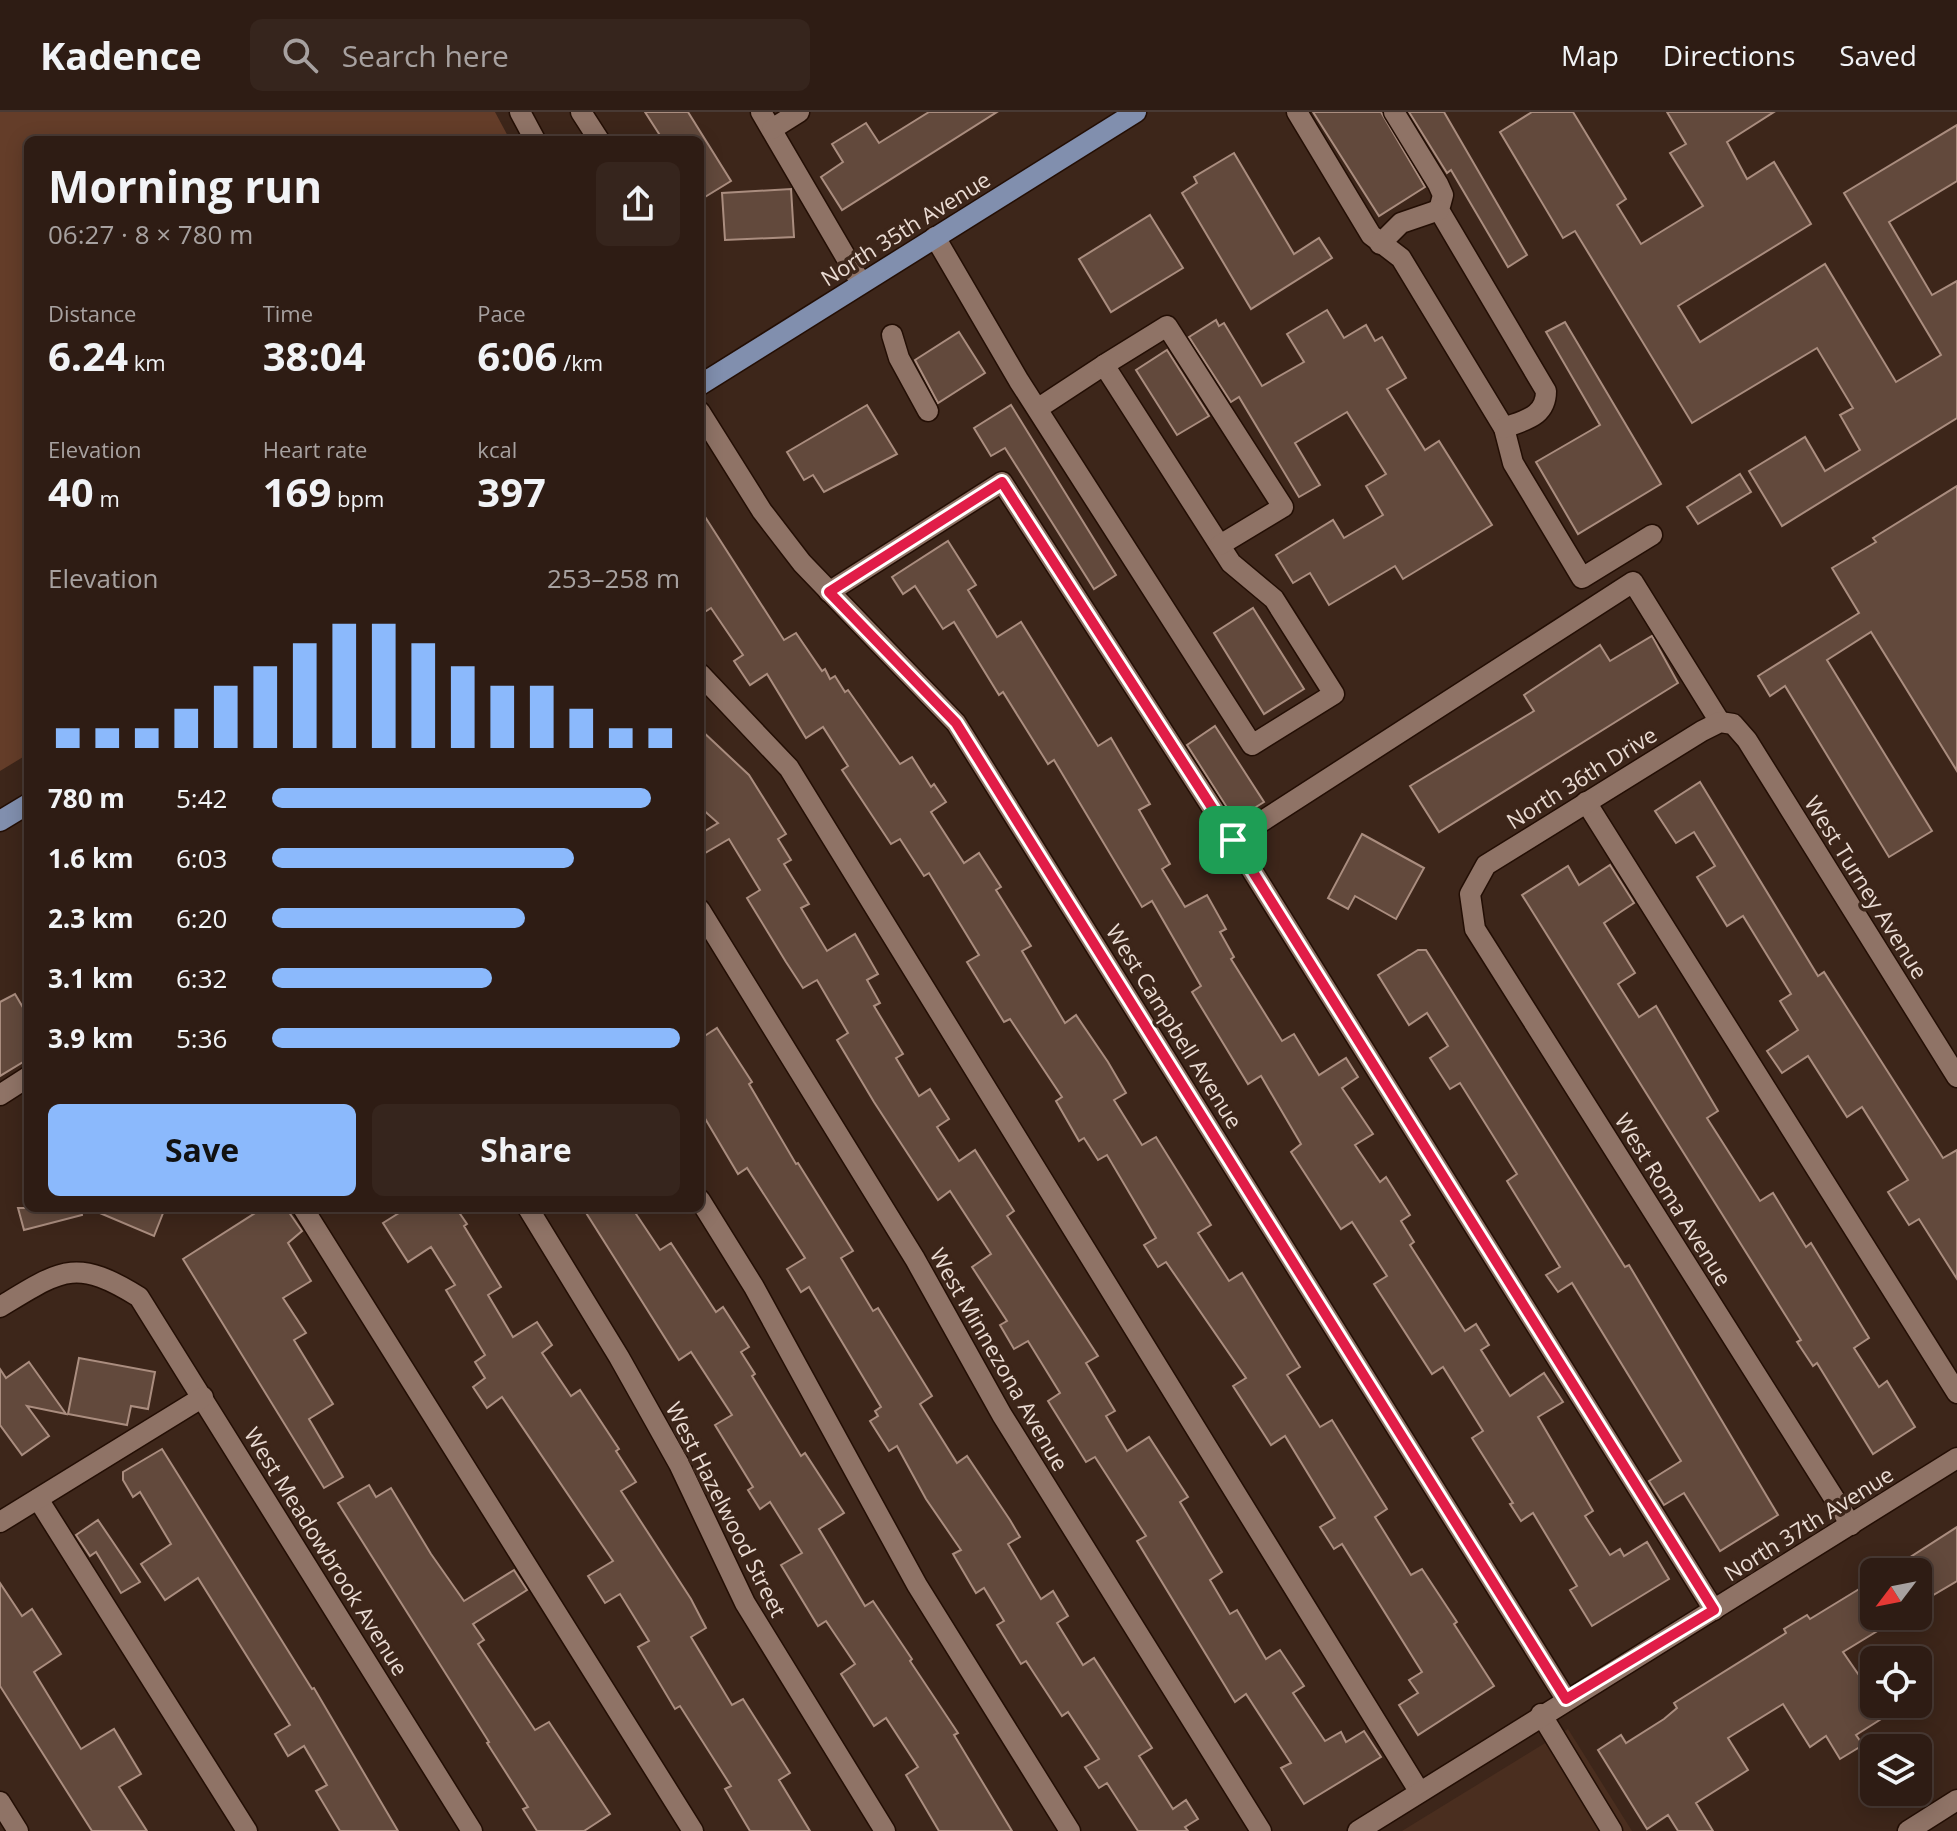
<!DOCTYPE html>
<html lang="en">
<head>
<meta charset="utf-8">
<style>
	:root { --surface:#2e1c14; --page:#36251d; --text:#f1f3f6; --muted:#a7a1a0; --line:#493a34; --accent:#8bb9fc }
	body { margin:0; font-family:"Open Sans",sans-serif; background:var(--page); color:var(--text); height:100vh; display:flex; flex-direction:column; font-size:30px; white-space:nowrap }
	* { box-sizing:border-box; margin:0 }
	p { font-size:26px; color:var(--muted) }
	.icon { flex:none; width:44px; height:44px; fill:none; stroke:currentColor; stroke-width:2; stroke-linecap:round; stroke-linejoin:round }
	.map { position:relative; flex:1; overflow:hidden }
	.drawer { position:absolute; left:24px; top:24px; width:680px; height:1076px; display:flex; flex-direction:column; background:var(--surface); border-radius:12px; box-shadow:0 4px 20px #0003,0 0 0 2px var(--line) }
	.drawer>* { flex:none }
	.needle { width:52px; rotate:238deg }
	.buttons { position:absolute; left:1860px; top:1446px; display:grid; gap:16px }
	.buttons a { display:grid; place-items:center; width:72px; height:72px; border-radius:12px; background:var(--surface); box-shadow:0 4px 20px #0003,0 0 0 2px var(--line); font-size:40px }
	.pin { position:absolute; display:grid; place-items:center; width:68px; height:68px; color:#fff; margin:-34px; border-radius:16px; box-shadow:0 4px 12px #0006 }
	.round { display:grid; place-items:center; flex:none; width:84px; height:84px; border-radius:12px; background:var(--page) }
	.overview { display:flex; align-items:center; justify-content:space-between; height:136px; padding:0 24px }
	h1 { font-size:44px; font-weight:700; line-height:60px }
	.stats { display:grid; grid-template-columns:repeat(3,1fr); gap:12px; height:136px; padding:8px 24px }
	.stats div { display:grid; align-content:center }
	.stats b { font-size:40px; font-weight:700 }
	.stats small { font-size:22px; font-weight:400 }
	.stats p { font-size:22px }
	.chart { height:224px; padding:16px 24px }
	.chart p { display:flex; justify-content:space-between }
	.chart svg { width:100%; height:144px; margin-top:8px; stroke:var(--accent); stroke-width:6 }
	.button { display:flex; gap:16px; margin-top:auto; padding:16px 24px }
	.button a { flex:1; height:92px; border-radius:12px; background:var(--accent); color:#111; font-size:32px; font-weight:700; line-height:92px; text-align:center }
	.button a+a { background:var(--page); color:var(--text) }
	ul { padding:0 24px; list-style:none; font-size:26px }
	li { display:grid; grid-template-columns:128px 96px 1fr; align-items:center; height:60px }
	li i { height:20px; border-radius:10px; background:var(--accent) }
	header { display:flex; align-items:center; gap:48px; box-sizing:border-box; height:112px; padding:0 40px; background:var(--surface); border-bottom:2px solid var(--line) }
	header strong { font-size:38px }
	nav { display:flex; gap:44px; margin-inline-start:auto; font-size:28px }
	.search { width:560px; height:72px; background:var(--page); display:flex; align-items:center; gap:20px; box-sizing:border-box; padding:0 28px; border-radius:12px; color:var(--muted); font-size:30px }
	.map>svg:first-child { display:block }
</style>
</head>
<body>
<header>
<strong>Kadence</strong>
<div class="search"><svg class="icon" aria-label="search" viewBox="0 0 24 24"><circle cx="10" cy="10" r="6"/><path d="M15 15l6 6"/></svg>Search here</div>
<nav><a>Map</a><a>Directions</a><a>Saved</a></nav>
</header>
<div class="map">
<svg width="1957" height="1719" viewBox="0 0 1957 1719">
	<rect width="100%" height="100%" fill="#3d261a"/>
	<path fill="#4a2e1f" d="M 1568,1617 L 1632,1719 L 1402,1719 Z"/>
	<path fill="#643d29" d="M 0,0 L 495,0 L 510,28 L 28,28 L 28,642 L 0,659 Z"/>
	<g fill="#62493c" stroke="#aa8d7f" stroke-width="2">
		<path d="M 645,0 L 688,0 L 731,69 L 700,88 L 700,28 L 663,28 Z"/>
		<path d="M 929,0 L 997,0 L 842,98 L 821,65 L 843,50 L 832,32 L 866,11 L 879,31 Z"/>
		<path d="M 1313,0 L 1381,0 L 1425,75 L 1379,104 Z"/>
		<path d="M 1409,0 L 1444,0 L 1527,143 L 1508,155 L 1451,58 L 1447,61 Z"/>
		<path d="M 1532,0 L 1573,0 L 1626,87 L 1617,93 L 1641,132 L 1703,94 L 1670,41 L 1686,32 L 1667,0 L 1774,0 L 1727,30 L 1747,67 L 1774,50 L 1811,112 L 1678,194 L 1700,230 L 1825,152 L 1896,270 L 1941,243 L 1844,81 L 1957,13 L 1957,69 L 1889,110 L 1932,183 L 1957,169 L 1957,306 L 1782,414 L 1749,359 L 1805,325 L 1825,359 L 1860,338 L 1840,303 L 1853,296 L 1817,236 L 1692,311 L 1575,119 L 1563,126 L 1500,20 Z"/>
		<path d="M 1234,41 L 1294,142 L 1319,126 L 1332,146 L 1251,197 L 1182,81 L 1197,71 L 1194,65 Z"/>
		<path d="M 791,77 L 794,125 L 725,128 L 722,81 Z"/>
		<path d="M 1150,103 L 1183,156 L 1111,200 L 1079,147 Z"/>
		<path d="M 1327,198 L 1344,226 L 1366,213 L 1375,229 L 1382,225 L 1406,266 L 1387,277 L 1425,338 L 1439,329 L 1492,413 L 1403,467 L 1395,454 L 1329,493 L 1310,461 L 1293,471 L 1276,443 L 1333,408 L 1344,426 L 1383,403 L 1366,374 L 1386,362 L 1347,300 L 1295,331 L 1320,373 L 1299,385 L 1239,285 L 1231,290 L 1189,225 L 1216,208 L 1219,214 L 1224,211 L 1262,274 L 1304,250 L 1287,222 Z"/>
		<path d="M 1565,210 L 1661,372 L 1578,422 L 1536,350 L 1600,313 L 1546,220 Z"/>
		<path d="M 959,220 L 985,261 L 938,291 L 915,248 Z"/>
		<path d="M 1167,238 L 1209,304 L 1177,323 L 1136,258 Z"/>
		<path d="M 867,293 L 897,342 L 824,380 L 813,363 L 804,368 L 787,340 Z"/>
		<path d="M 1011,293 L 1116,463 L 1094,477 L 1005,336 L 991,344 L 974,316 Z"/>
		<path d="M 1740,362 L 1751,380 L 1698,412 L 1687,395 Z"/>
		<path d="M 1957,374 L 1957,659 L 1871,520 L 1827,548 L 1932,719 L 1889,745 L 1785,574 L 1770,584 L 1758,564 L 1859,501 L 1832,456 L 1876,430 L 1873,426 Z"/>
		<path d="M 700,397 L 784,528 L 796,521 L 822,559 L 825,557 L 830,567 L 835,564 L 845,580 L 848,578 L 900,652 L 912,645 L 931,675 L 934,672 L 946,690 L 931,700 L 964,751 L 979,741 L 1001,775 L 996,778 L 1031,834 L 1022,839 L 1065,911 L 1076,903 L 1108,950 L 1126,981 L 1114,988 L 1142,1033 L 1156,1025 L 1211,1113 L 1198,1121 L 1229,1169 L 1242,1161 L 1300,1255 L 1287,1263 L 1320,1315 L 1332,1308 L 1387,1397 L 1375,1405 L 1411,1463 L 1422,1457 L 1457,1510 L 1454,1512 L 1494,1574 L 1418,1623 L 1399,1593 L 1418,1581 L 1409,1568 L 1422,1560 L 1342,1432 L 1334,1437 L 1320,1415 L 1335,1406 L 1285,1324 L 1271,1333 L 1233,1274 L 1246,1266 L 1166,1150 L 1158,1155 L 1144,1133 L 1156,1126 L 1107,1043 L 1098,1048 L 1084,1026 L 1079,1029 L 1056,989 L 1062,985 L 1010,907 L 1004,910 L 967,850 L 979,843 L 929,761 L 924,764 L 900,727 L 891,732 L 842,658 L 848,654 L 823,615 L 806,626 L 767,562 L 750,573 L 734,549 L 743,543 L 711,496 L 700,503 Z"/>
		<path d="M 948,429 L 976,473 L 968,478 L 997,525 L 1021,510 L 1098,634 L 1111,626 L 1150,692 L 1139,698 L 1170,752 L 1162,757 L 1185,795 L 1207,783 L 1226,817 L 1220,820 L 1234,845 L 1231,847 L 1282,929 L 1294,922 L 1319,963 L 1346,946 L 1358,965 L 1342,976 L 1373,1022 L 1355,1033 L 1380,1070 L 1386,1065 L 1410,1103 L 1401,1109 L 1414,1130 L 1410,1133 L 1465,1219 L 1476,1212 L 1489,1233 L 1481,1238 L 1510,1284 L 1544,1261 L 1563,1290 L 1538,1305 L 1593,1399 L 1585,1404 L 1610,1443 L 1620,1437 L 1624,1444 L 1647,1430 L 1669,1467 L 1592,1514 L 1570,1478 L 1577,1474 L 1533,1401 L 1521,1409 L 1510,1392 L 1513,1391 L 1472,1326 L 1483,1319 L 1443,1255 L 1432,1262 L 1374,1172 L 1387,1164 L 1352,1110 L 1341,1117 L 1291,1040 L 1301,1032 L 1261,964 L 1248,972 L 1192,880 L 1201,874 L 1152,789 L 1142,795 L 1054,648 L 1048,652 L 1003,580 L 999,583 L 954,510 L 943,517 L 915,474 L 903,482 L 892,465 Z"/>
		<path d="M 1253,496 L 1304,577 L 1264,602 L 1214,521 Z"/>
		<path d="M 1652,524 L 1678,571 L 1439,720 L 1410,674 L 1534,599 L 1524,583 L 1600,533 L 1610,549 Z"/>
		<path d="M 1215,614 L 1264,690 L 1235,708 L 1187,633 Z"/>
		<path d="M 700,617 L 749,663 L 786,722 L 778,727 L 791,748 L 784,752 L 809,792 L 801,796 L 827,839 L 855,822 L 878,862 L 867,868 L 880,891 L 874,894 L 903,942 L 896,946 L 919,984 L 930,977 L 949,1007 L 937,1015 L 959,1049 L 975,1038 L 1014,1099 L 1007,1104 L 1098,1244 L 1086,1251 L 1115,1299 L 1106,1304 L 1127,1339 L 1149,1325 L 1188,1385 L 1180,1390 L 1222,1460 L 1210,1468 L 1230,1502 L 1237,1498 L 1266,1547 L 1280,1538 L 1304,1574 L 1293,1581 L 1325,1629 L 1341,1620 L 1346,1630 L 1364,1619 L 1381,1645 L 1304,1692 L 1281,1656 L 1291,1651 L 1246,1582 L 1235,1590 L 1137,1429 L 1146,1424 L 1095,1345 L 1086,1350 L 1048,1289 L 1060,1281 L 1028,1229 L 1014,1237 L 1000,1213 L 1007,1209 L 972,1155 L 991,1142 L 950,1079 L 938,1088 L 874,990 L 837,928 L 848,921 L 817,868 L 803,876 L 786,850 L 747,786 L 760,778 L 729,727 L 700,744 L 700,722 L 718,711 L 700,695 Z"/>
		<path d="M 1700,670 L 1818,864 L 1824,860 L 1943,1046 L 1957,1038 L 1957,1167 L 1919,1107 L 1909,1113 L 1888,1080 L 1908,1068 L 1862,995 L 1847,1005 L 1808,944 L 1782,961 L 1767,939 L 1798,918 L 1780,889 L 1791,882 L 1743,804 L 1727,814 L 1697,765 L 1715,754 L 1694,720 L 1676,731 L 1655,699 Z"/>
		<path d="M 1362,722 L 1424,756 L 1396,807 L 1355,784 L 1348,797 L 1328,786 Z"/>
		<path d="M 1610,753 L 1634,791 L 1604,811 L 1635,861 L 1618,872 L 1639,905 L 1656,894 L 1718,999 L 1707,1006 L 1760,1089 L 1773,1081 L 1806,1135 L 1811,1131 L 1869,1226 L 1854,1236 L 1879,1275 L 1887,1269 L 1915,1315 L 1873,1342 L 1817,1251 L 1813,1254 L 1797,1230 L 1801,1228 L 1522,783 L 1568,754 L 1579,773 Z"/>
		<path d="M 1418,838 L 1426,838 L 1625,1155 L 1629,1153 L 1778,1403 L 1720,1439 L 1684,1381 L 1664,1393 L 1649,1369 L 1681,1349 L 1572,1171 L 1558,1180 L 1546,1163 L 1560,1155 L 1507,1069 L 1517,1062 L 1460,971 L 1450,977 L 1430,946 L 1448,934 L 1427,901 L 1409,913 L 1378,863 Z"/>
		<path d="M 15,882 L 28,904 L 28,947 L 0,964 L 0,890 Z"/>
		<path d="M 717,916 L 752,970 L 749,972 L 796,1052 L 798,1051 L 853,1139 L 841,1146 L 873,1199 L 878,1196 L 932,1284 L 920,1292 L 957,1351 L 967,1344 L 1010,1408 L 1020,1425 L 1008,1432 L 1041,1487 L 1053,1479 L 1068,1504 L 1057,1511 L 1083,1553 L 1094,1546 L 1152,1636 L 1139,1644 L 1173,1697 L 1186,1688 L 1198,1707 L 1185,1715 L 1188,1719 L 1138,1719 L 1107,1671 L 1099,1676 L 1085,1655 L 1099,1647 L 1068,1600 L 1062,1604 L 1026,1549 L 1021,1552 L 997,1513 L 1004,1509 L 984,1476 L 976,1481 L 953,1442 L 961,1438 L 926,1387 L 897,1334 L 889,1339 L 870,1309 L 878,1304 L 875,1299 L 881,1295 L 809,1175 L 801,1180 L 787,1157 L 805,1146 L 747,1056 L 738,1062 L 700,998 L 700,927 Z"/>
		<path d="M 18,1096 L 81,1096 L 82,1103 L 24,1118 Z"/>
		<path d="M 88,1096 L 165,1096 L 154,1124 Z"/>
		<path d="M 263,1096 L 286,1096 L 302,1119 L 288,1131 L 311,1169 L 283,1186 L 306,1221 L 294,1228 L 333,1292 L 309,1307 L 343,1365 L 324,1376 L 183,1147 Z"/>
		<path d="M 407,1096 L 456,1096 L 467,1112 L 464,1114 L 501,1175 L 488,1183 L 513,1225 L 537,1210 L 552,1233 L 542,1241 L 571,1284 L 580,1278 L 619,1337 L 616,1339 L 636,1370 L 621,1379 L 691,1487 L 706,1516 L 691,1525 L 732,1593 L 743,1587 L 790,1661 L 779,1668 L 810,1719 L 750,1719 L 725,1677 L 731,1674 L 680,1594 L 675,1597 L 638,1535 L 649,1529 L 620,1482 L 605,1491 L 588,1464 L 613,1449 L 502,1285 L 487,1296 L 473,1275 L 485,1266 L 475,1250 L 485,1243 L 446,1178 L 455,1173 L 431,1135 L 408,1150 L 383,1111 Z"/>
		<path d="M 583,1096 L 632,1096 L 660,1138 L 671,1131 L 716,1200 L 723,1195 L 749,1235 L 741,1240 L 755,1262 L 752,1264 L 801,1344 L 805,1341 L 844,1401 L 819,1417 L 865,1494 L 873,1489 L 912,1547 L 910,1549 L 958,1621 L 954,1623 L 1012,1719 L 939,1719 L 906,1663 L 918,1655 L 886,1606 L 874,1614 L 841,1562 L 855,1552 L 826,1509 L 818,1514 L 781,1453 L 802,1441 L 770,1390 L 760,1397 L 748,1378 L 753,1375 L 715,1313 L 732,1303 L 691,1240 L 679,1248 Z"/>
		<path d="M 79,1246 L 155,1260 L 148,1297 L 131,1294 L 127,1313 L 68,1302 Z"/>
		<path d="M 29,1250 L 66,1302 L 27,1294 L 49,1324 L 22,1343 L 0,1313 L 0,1257 L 6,1266 Z"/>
		<path d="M 162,1337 L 312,1577 L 314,1576 L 398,1719 L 340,1719 L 316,1679 L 327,1673 L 304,1634 L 288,1644 L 275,1622 L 290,1613 L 198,1466 L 165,1488 L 141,1452 L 171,1432 L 140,1380 L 133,1385 L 123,1368 L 123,1360 Z"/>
		<path d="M 369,1373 L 376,1385 L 391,1376 L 431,1442 L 464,1489 L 514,1458 L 527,1478 L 473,1512 L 484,1528 L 478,1532 L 535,1618 L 549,1610 L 610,1702 L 584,1719 L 537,1719 L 523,1697 L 528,1695 L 487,1631 L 489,1630 L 338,1391 Z"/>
		<path d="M 98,1408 L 140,1470 L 121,1481 L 96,1440 L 90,1444 L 76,1423 Z"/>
		<path d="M 1957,1415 L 1957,1469 L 1918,1492 L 1918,1460 L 1887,1460 Z"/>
		<path d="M 1874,1468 L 1874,1504 L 1902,1504 L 1843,1540 L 1874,1585 L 1874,1592 L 1878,1592 L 1886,1604 L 1856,1623 L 1863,1633 L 1840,1647 L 1826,1624 L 1810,1635 L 1783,1592 L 1728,1626 L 1748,1658 L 1696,1691 L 1713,1719 L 1678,1719 L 1668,1703 L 1647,1717 L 1598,1638 L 1621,1623 L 1626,1631 L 1664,1607 L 1677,1596 L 1674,1591 L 1786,1521 L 1784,1517 L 1807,1503 L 1810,1507 Z"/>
		<path d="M 0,1471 L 22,1504 L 32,1497 L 61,1542 L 34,1560 L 81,1637 L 114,1617 L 141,1662 L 119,1675 L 147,1719 L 92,1719 L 0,1574 Z"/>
	</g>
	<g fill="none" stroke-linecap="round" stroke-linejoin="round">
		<g stroke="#230e04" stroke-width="23">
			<g id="minor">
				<path d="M 520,0 L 535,28"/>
				<path d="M 581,0 L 599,28"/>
				<path d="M 761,0 L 861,171"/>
				<path d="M 1297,0 L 1371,123 L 1401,146 L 1504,316 L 1513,351 L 1582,466 L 1652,423"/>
				<path d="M 1394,0 L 1438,72 L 1443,83 L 1439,98 L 1546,279 C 1546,305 1524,308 1504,316"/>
				<path d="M 772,17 L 799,0"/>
				<path d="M 935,125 L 1019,269 L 1252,633 L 1334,582 L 1274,487 L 1231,451 L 1104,253 L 1037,297"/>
				<path d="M 1380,132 L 1401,111 L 1439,98"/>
				<path d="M 892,223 L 899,246 L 928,299"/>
				<path d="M 1104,253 L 1167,214 L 1283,395 L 1220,433"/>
				<path d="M 700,300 L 762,399 L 802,451 L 956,611 L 1566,1587"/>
				<path d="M 829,480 L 1002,370 L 1233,728 L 1714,1498"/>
				<path d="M 700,562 L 789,656 L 1419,1679"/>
				<path d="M 1586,690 L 1957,1281"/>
				<path d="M 1233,728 L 1633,470 L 1720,610"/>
				<path d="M 700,798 L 915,1147 L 1002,1303 L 1261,1719"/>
				<path d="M 0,983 L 28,965"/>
				<path d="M 700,1088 L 754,1175 L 917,1473 L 1070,1719"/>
				<path d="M 303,1096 L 693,1719"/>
				<path d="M 528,1096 L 619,1245 L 679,1352 L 745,1491 L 885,1719"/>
				<path d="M 0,1195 C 61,1158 75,1145 139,1185 L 472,1719"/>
				<path d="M 38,1387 L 247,1719"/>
				<path d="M 0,1410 L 203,1285"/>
				<path d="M 1851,1413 L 1475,817 L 1470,782 L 1486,753 L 1702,619 L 1720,610 L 1733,612 L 1747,628 L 1957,965"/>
				<path d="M 1541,1602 L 1612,1719"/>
				<path d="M 0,1690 L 18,1719"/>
				<path d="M 1358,1719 L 1957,1346"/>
				<path d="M 1908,1719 L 1957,1688"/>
			</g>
		</g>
		<g stroke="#230e04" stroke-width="23">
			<g id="major">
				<path d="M 700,273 L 1136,0"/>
				<path d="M 0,709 L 28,692"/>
			</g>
		</g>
		<use href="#minor" stroke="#8f7366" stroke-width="20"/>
		<use href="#major" stroke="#818fae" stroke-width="20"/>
	</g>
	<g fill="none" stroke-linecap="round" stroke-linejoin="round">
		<g stroke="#fff" stroke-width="16">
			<path id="route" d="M 1002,370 L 1233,728 L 1714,1498 L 1566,1587 L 956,611 L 829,480 Z"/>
		</g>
		<use href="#route" stroke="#e11d48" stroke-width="10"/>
	</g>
	<g text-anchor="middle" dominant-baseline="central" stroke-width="7" stroke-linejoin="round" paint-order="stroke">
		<g font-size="22" fill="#eadbd3" stroke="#3d261a">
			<text transform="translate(905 116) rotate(-32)">North 35th Avenue</text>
			<text transform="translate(1581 665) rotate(-32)">North 36th Drive</text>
			<text transform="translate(1867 775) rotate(58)">West Turney Avenue</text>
			<text transform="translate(1175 914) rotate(58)">West Campbell Avenue</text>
			<text transform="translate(1674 1087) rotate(58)">West Roma Avenue</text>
			<text transform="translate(1000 1247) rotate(60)">West Minnezona Avenue</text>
			<text transform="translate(727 1397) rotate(63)">West Hazelwood Street</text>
			<text transform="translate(1808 1411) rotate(-32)">North 37th Avenue</text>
			<text transform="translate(327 1439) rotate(58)">West Meadowbrook Avenue</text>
		</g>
	</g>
</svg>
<div class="buttons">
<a><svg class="needle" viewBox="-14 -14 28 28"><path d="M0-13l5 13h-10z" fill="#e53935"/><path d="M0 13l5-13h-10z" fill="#a7a1a0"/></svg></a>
<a><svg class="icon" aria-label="locate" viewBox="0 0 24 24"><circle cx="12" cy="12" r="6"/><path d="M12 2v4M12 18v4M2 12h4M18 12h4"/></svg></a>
<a><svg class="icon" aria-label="layers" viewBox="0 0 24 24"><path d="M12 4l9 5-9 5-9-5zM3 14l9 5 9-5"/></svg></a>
</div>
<div class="pin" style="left:1233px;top:728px;background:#1e9e55"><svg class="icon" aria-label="arrive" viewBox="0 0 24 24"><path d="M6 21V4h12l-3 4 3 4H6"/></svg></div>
<section class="drawer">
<div class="overview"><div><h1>Morning run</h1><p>06:27 · 8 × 780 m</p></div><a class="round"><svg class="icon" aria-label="share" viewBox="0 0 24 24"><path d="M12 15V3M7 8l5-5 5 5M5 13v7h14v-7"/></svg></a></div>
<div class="stats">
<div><p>Distance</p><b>6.24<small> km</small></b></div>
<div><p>Time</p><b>38:04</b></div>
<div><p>Pace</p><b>6:06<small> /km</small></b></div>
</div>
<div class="stats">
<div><p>Elevation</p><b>40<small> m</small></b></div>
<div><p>Heart rate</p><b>169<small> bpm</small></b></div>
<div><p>kcal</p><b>397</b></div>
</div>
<div class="chart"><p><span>Elevation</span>253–258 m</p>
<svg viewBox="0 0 160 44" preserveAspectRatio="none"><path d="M5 44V38M15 44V38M25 44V38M35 44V32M45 44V25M55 44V19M65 44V12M75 44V6M85 44V6M95 44V12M105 44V19M115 44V25M125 44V25M135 44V32M145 44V38M155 44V38"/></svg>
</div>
<ul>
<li><b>780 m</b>5:42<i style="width:93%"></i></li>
<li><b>1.6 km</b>6:03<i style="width:74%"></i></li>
<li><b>2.3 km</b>6:20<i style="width:62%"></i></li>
<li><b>3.1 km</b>6:32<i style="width:54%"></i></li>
<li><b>3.9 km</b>5:36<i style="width:100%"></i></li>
</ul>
<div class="button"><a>Save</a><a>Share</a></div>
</section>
</div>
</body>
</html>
